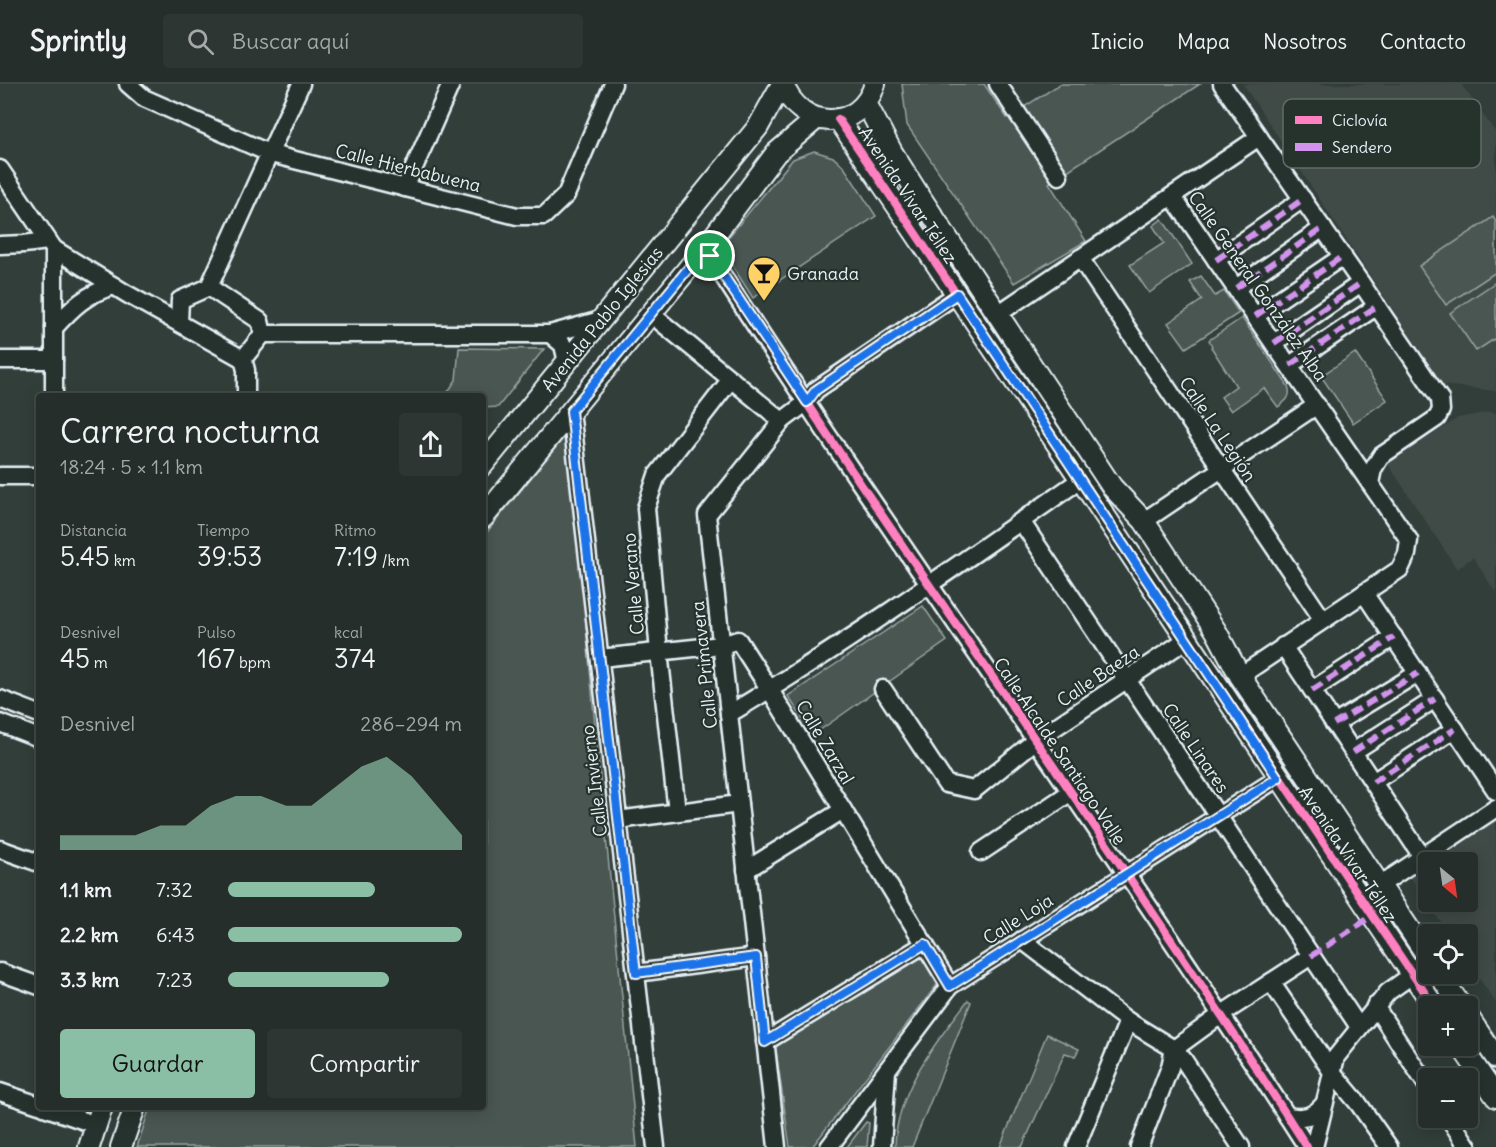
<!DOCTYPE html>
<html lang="es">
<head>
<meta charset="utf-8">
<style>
	:root { --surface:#262e2b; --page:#2e3633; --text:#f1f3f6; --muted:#a4a8a9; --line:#424a47; --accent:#8abfa5 }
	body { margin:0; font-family:Delius,sans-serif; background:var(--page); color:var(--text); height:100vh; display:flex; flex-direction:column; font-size:22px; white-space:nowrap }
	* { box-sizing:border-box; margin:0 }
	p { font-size:20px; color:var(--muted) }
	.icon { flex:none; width:33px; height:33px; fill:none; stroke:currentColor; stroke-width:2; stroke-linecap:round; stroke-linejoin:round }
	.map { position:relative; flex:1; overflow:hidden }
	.drawer { position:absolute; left:36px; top:309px; width:450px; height:717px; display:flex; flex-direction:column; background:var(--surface); border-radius:6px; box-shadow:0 3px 15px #0003,0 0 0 2px var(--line) }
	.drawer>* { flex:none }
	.needle { width:39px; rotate:151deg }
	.tools { position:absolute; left:1418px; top:768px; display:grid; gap:12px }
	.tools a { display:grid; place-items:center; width:60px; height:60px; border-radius:6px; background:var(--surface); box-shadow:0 3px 15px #0003,0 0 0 2px var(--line); font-size:30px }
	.pin { position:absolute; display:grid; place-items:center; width:51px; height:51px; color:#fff; margin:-26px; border:3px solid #fff; border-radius:50%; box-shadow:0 2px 6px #0007 }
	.round { display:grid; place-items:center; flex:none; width:63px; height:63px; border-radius:6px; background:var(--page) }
	.head { display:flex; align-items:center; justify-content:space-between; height:102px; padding:0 24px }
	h1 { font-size:33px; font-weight:600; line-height:45px }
	.metrics { display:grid; grid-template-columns:repeat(3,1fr); gap:9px; height:102px; padding:6px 24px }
	.metrics div { display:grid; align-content:center }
	.metrics b { font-size:26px; font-weight:600 }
	.metrics small { font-size:16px; font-weight:400 }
	.metrics p { font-size:16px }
	.chart { height:168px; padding:12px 24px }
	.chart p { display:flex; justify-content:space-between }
	.chart svg { width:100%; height:108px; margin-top:6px; fill:var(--accent); opacity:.7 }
	.primary-button { display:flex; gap:12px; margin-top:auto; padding:12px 24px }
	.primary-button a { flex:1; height:69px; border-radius:6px; background:var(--accent); color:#111; font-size:24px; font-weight:600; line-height:69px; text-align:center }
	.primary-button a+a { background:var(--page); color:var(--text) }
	ul { padding:0 24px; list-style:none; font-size:20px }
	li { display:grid; grid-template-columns:96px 72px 1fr; align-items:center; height:45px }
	li i { height:15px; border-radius:8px; background:var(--accent) }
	header { display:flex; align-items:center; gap:36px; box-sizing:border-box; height:84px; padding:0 30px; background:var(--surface); border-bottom:2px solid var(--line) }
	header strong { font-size:28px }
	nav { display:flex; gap:33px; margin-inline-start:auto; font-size:21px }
	.search { width:420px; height:54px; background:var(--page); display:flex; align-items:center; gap:15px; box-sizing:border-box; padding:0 21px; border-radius:6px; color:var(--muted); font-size:22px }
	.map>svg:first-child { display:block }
</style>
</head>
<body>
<header>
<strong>Sprintly</strong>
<div class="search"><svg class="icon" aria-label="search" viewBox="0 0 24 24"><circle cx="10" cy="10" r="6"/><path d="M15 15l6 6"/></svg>Buscar aquí</div>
<nav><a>Inicio</a><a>Mapa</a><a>Nosotros</a><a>Contacto</a></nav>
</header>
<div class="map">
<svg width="1496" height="1063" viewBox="0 0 1496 1063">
	<rect width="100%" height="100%" fill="#323e39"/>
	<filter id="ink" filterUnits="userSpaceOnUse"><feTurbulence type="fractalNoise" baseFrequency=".0167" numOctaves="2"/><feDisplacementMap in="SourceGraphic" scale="12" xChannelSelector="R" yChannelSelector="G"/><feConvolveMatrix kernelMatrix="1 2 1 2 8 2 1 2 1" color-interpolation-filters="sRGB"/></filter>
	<g filter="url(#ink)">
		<g fill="#3f4b46">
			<path d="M 1243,0 L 1461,0 L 1496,49 L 1496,307 L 1443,301 Z"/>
			<path d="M 1489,328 L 1496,329 L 1496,509 L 1473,473 L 1457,485 L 1388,380 L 1458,334 Z"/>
			<path d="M 1496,735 L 1496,919 L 1467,877 L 1467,850 L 1449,850 L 1410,793 L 1428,780 L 1428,818 L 1467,818 L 1467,778 L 1431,778 Z"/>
		</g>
		<g fill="#495651" stroke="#98a4a4" stroke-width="1.5">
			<path d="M 902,0 L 984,0 L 1007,34 L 1060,0 L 1200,0 L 1049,99 L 1086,157 L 1014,199 L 907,41 Z"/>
			<path d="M 814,67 L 833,73 L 844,83 L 876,132 L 753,214 L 721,164 L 722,161 L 793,75 Z"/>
			<path d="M 1493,133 L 1496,138 L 1496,188 L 1446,221 L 1419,182 Z"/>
			<path d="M 1162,135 L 1192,180 L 1149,209 L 1130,181 L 1164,159 L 1153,142 Z"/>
			<path d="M 1201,192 L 1215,212 L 1224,207 L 1239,229 L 1186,264 L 1168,239 L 1202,216 L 1190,198 Z"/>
			<path d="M 1496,198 L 1496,254 L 1476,267 L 1450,229 Z"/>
			<path d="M 1242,234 L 1288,302 C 1292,313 1286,317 1278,323 L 1264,304 L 1231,327 L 1221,313 L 1236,302 L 1211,263 L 1212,262 L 1209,256 Z"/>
			<path d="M 459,264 L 544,265 L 498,323 L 483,324 L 483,312 L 445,312 L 456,296 Z"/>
			<path d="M 1355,269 L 1387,316 L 1353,339 L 1321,292 Z"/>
			<path d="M 569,347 L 596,653 L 637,1063 L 137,1063 L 150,1023 L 483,1023 L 483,453 Z"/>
			<path d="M 923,522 L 947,557 L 813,651 L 788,612 Z"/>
			<path d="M 923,869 L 940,897 L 812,1063 L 790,1063 L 775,960 Z"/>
			<path d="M 968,916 L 971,918 L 912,1063 L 895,1063 C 896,1007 936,958 968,916 Z"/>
			<path d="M 1047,950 L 1079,965 L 1075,972 L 1065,969 L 1022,1063 L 1000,1063 Z"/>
			<path d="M 866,1038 L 869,1039 L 867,1063 L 847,1063 Z"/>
		</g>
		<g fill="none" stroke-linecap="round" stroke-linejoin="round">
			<g stroke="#e8f1f8" stroke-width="21">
				<g id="minor">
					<path d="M 128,0 L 144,14 L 271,70 L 517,132 L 544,132 L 566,111 L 613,0"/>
					<path d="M 998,0 L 1059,92"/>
					<path d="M 1222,0 L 1361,199 L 1440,315 L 1441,326 L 1437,334 L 1381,372 L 1373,385 L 1370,399"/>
					<path d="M 0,85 L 54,165 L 127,210 L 243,275 L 263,250 L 260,237 L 209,203 L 180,216 L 179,238"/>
					<path d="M 405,104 L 451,0"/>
					<path d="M 1172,112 L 1409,456 L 1407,470 L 1400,485 L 1240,592"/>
					<path d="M 0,161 L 24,160 L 48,157"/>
					<path d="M 705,164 C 900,468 1113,759 1307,1063"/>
					<path d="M 1080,174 L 1323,536"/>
					<path d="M 1216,176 L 1303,115"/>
					<path d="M 209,203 L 301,0"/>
					<path d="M 1236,204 L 1323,144"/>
					<path d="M 651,230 L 782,337"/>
					<path d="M 998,230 L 1259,53"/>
					<path d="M 1255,232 L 1343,172"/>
					<path d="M 54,244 C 72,224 87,209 114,202"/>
					<path d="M 263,250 L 550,250 L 601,236"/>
					<path d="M 550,250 L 563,261 L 567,278"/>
					<path d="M 1274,259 L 1361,199"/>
					<path d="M 243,275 L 246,286 L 246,312"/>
					<path d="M 0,276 L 54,276"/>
					<path d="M 1290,281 L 1377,222"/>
					<path d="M 54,312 L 54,165"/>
					<path d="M 571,327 L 656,1063"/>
					<path d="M 0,392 L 39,392"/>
					<path d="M 1021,437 L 1359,943"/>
					<path d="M 1144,437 L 1317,321"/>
					<path d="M 1364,509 L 1496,707"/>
					<path d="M 1283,562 L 1423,774"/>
					<path d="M 600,574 L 722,561 L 738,556 L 770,606 L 950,902"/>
					<path d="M 883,605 L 946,700 L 974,706 L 1036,656 L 1186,556"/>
					<path d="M 1312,606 L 1394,553"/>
					<path d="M 0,615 L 39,630"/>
					<path d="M 729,630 C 850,558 965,476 1080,396"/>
					<path d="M 0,639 L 39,654"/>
					<path d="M 1334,640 L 1418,589"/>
					<path d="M 1353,668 L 1435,615"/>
					<path d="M 1373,698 L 1455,645"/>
					<path d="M 677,728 L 659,568 L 646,424 L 657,391 L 731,295"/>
					<path d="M 618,736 L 739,720"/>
					<path d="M 0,765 L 39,779"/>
					<path d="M 981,768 L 1071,708"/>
					<path d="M 746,786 L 843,726"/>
					<path d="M 1380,801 L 1496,724"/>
					<path d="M 1022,856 L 1128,937 L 1174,965 L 1183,975 L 1241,1063"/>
					<path d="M 0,888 L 39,902"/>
					<path d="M 636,889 L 756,873"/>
					<path d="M 1271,898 L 1332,988 L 1358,1019 L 1389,1063"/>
					<path d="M 1375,922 L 1428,1003"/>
					<path d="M 765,958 L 925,860"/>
					<path d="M 1174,965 L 1222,930 L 1311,872"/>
					<path d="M 0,1008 L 39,1021"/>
					<path d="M 44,1023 L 96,1041"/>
					<path d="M 1287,1032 C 1304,1035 1313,1033 1324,1020"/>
					<path d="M 1449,1034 L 1468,1063"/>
					<path d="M 777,1063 L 707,431 L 782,337 L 807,318 L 816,306 L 957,210"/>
					<path d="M 829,1063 L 950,902 L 1278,694"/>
					<path d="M 882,1063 L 887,986"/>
					<path d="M 1076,1063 L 1128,937"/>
					<path d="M 1139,1063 L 1170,983 L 1174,965"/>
					<path d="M 1314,1063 L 1336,973 L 1388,908 L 1412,891"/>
				</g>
			</g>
			<g stroke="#e8f1f8" stroke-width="24">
				<g id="tertiary">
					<path d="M 783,0 C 800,47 860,49 875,0"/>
					<path d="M 866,19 L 892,68 L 917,108 L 1112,403 L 1144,437 L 1216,547 L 1240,592 L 1428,873"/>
					<path d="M 838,35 C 1039,329 1233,628 1434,922"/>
					<path d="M 483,381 L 758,43 L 782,0"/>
					<path d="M 483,434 L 705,164 L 776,69 L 816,35"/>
					<path d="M 1439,890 L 1461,922"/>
					<path d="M 1467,931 L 1496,974"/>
					<path d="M 1461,962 L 1496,1013"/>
					<path d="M 89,1063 L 102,1023"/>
					<path d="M 121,1063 L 135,1023"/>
				</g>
			</g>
			<use href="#minor" stroke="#26332d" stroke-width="16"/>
			<use href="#tertiary" stroke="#26332d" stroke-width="20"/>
			<g stroke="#d193ec" stroke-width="6" stroke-dasharray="12 6" stroke-linecap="butt">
				<path d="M 1216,176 L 1303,115"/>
				<path d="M 1236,204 L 1323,144"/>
				<path d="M 1255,232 L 1343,172"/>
				<path d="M 1274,259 L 1361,199"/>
				<path d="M 1290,281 L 1377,222"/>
				<path d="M 1312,606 L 1394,553"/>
				<path d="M 1334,640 L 1418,589"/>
				<path d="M 1353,668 L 1435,615"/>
				<path d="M 1373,698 L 1455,645"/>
				<path d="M 1311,872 L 1372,832"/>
			</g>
			<g stroke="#26332d" stroke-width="11">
				<g id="cycleway">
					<path d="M 838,35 C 1039,329 1233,628 1434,922"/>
					<path d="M 705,164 C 900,468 1113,759 1307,1063"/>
				</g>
			</g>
			<use href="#cycleway" stroke="#ff80c0" stroke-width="8"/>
		</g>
	</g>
	<g fill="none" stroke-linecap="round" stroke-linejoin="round" filter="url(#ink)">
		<g stroke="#fff" stroke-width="12">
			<path id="route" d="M 705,164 L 807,318 L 816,306 L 957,210 L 1278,694 L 950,902 L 925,860 L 765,958 L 756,873 L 636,889 L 571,327 Z"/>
		</g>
		<use href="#route" stroke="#1a73e8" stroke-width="8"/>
	</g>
	<defs>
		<g id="bar-pin" transform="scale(1.725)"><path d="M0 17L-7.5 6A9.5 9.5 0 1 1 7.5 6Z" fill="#ffd166" stroke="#26332d"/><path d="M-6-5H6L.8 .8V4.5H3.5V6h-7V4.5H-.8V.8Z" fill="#111"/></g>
	</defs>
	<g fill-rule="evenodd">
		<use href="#bar-pin" x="764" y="189"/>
	</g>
	<g text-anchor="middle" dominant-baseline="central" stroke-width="4.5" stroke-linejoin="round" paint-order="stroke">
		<g font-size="18" fill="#e8f1f8" stroke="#26332d">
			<text transform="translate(408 84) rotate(14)">Calle Hierbabuena</text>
			<text transform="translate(908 111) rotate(56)">Avenida Vivar Téllez</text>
			<text transform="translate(1258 202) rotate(55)">Calle General González Alba</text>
			<text transform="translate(602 235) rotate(-51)">Avenida Pablo Iglesias</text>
			<text transform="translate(1218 345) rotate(56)">Calle La Legión</text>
			<text transform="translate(633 500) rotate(-95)">Calle Verano</text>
			<text transform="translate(704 581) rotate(-96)">Calle Primavera</text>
			<text transform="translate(1098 592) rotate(-34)">Calle Baeza</text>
			<text transform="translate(825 658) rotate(59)">Calle Zarzal</text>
			<text transform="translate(1196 664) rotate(56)">Calle Linares</text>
			<text transform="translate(1060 667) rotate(56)">Calle Alcalde Santiago Valle</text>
			<text transform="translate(594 697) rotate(-97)">Calle Invierno</text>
			<text transform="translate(1348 770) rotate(56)">Avenida Vivar Téllez</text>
			<text transform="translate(1018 835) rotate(-32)">Calle Loja</text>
		</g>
		<g font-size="18" fill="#e8f1f8" stroke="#26332d" text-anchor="start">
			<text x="787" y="189">Granada</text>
		</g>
	</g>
	<rect x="1283" y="15" width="198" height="69" rx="9" fill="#26332d" stroke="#606c6a" stroke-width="1.5"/>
	<rect x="1295" y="32" width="27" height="8" fill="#ff80c0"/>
	<rect x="1295" y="59" width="27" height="8" fill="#d193ec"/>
	<g font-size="16" fill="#e8f1f8">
		<text x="1332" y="42">Ciclovía</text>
		<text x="1332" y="69">Sendero</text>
	</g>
</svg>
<div class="tools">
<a><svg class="needle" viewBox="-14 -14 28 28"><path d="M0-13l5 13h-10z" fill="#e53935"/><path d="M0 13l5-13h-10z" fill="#a4a8a9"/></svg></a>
<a><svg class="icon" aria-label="locate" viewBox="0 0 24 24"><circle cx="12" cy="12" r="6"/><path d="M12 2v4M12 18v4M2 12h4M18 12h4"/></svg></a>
<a>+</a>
<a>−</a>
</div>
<div class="pin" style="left:710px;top:172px;background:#1e9e55"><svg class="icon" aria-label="arrive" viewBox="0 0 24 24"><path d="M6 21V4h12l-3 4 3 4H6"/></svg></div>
<section class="drawer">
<div class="head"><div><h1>Carrera nocturna</h1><p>18:24 · 5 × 1.1 km</p></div><a class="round"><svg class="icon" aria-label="share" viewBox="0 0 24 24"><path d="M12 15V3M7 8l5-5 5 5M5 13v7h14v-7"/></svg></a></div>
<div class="metrics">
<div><p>Distancia</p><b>5.45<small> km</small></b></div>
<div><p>Tiempo</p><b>39:53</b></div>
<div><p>Ritmo</p><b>7:19<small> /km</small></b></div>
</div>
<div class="metrics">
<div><p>Desnivel</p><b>45<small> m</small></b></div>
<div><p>Pulso</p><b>167<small> bpm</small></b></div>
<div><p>kcal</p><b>374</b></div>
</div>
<div class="chart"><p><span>Desnivel</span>286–294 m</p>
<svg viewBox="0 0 160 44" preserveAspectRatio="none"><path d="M0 44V38L10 38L20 38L30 38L40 34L50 34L60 26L70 22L80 22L90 26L100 26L110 18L120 10L130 6L140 14L150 26L160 38V44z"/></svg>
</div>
<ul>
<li><b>1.1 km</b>7:32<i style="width:63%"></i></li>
<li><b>2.2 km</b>6:43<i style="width:100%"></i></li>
<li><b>3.3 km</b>7:23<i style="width:69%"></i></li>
</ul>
<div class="primary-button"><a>Guardar</a><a>Compartir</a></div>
</section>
</div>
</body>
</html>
